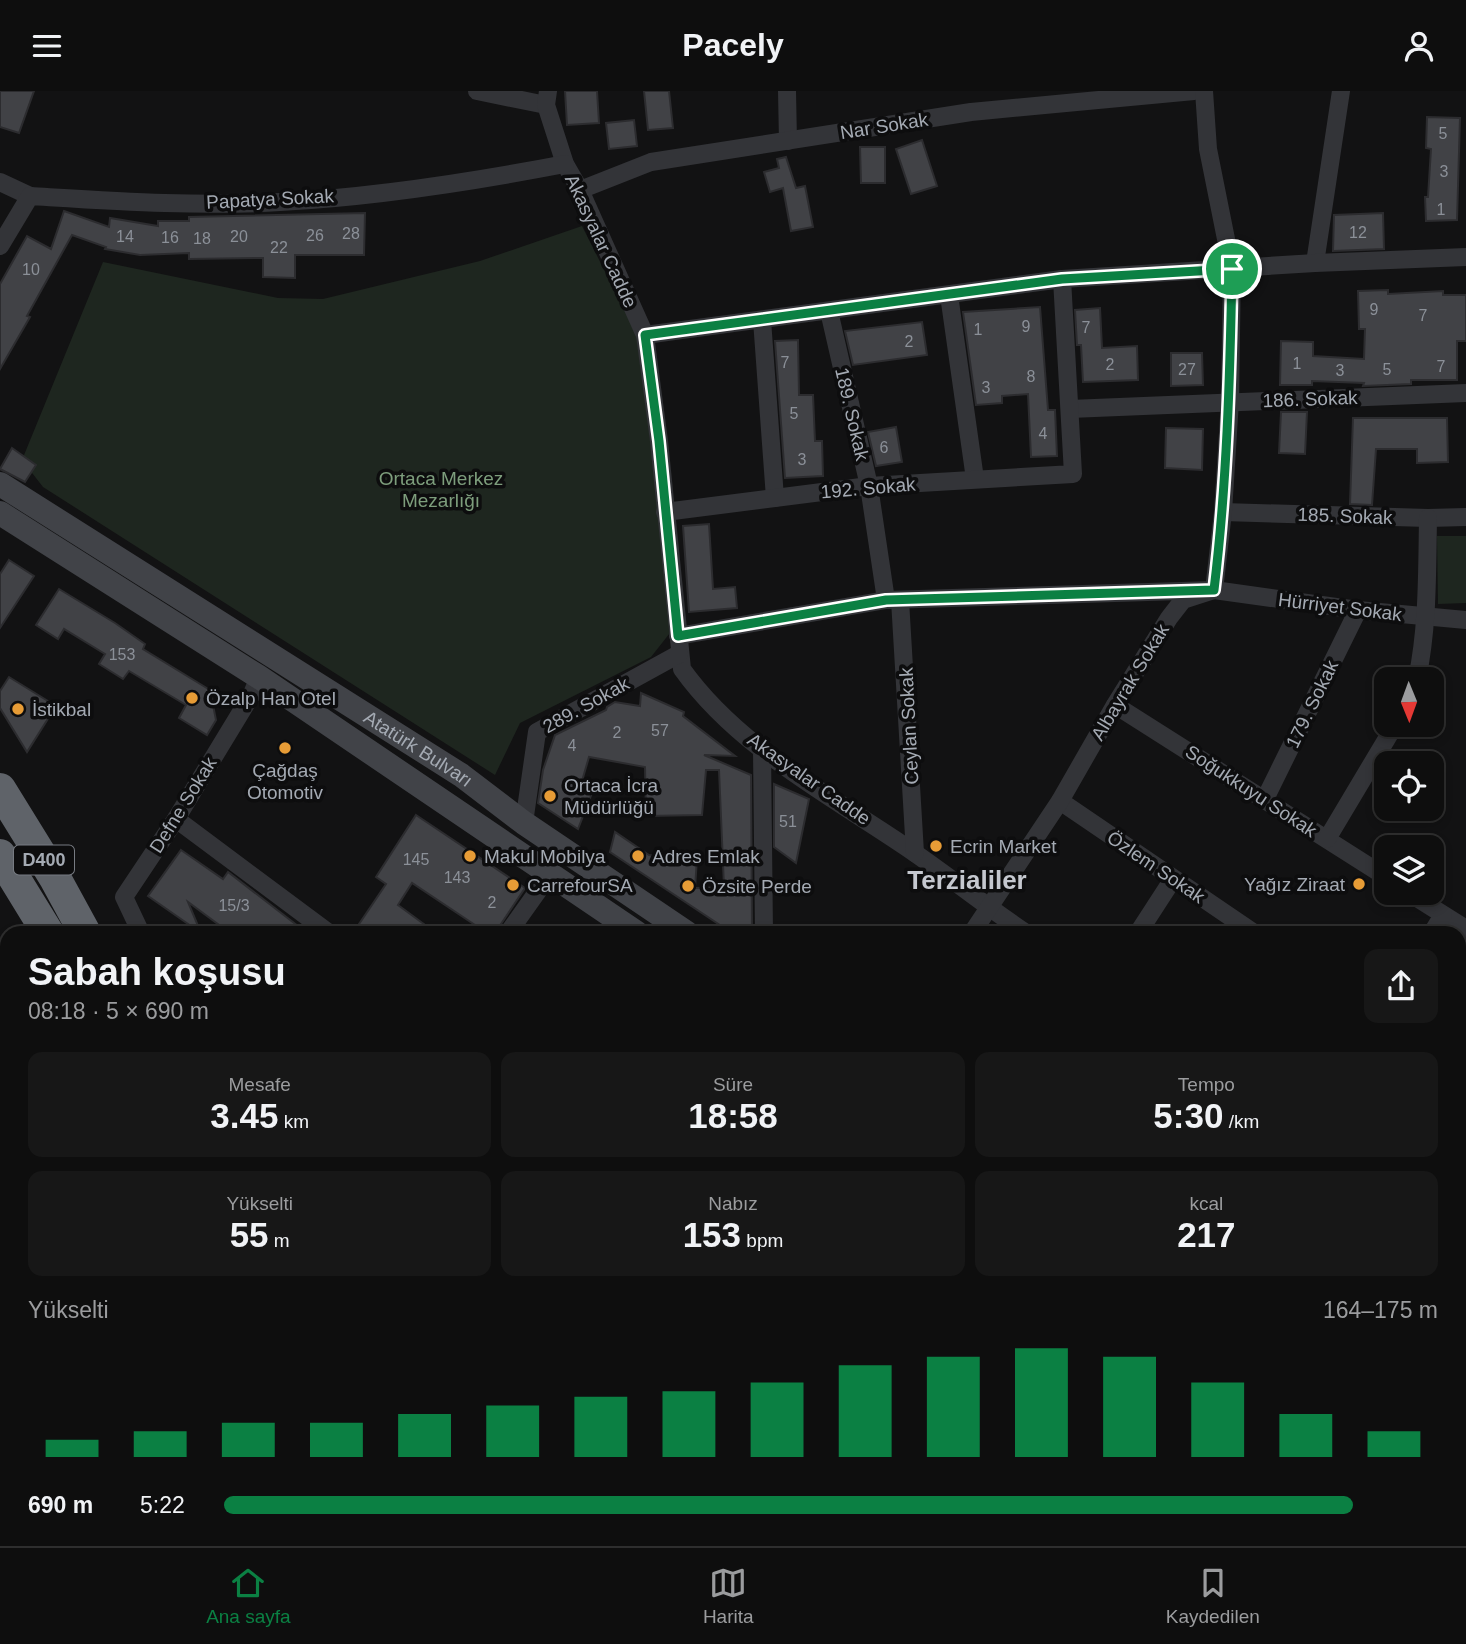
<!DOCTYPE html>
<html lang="tr">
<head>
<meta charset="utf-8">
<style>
	:root { --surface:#0e0e0e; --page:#171717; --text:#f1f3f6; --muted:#9b9c9e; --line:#2e2e2e; --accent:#0b8043 }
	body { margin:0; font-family:Helvetica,sans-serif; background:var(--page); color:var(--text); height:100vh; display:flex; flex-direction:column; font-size:26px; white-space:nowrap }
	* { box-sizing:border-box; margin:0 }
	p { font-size:23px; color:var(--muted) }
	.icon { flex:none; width:38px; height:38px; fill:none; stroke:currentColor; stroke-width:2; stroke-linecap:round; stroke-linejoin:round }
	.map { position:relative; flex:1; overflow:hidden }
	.side { position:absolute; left:0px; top:835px; width:1466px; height:621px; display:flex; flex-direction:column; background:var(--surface); border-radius:21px 21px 0 0; box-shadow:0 4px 10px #0003,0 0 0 2px var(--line) }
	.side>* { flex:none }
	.needle { width:46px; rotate:179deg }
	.fabs { position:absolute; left:1374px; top:576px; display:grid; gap:14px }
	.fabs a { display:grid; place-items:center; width:70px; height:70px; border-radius:14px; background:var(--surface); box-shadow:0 4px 10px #0003,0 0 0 2px var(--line); font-size:35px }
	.pin { position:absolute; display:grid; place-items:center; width:60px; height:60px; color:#fff; margin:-30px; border:4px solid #fff; border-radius:50%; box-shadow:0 2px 7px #0007 }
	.round { display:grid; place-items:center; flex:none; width:74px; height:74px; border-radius:14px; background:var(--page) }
	.summary { display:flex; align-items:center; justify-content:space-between; height:119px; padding:0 28px }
	h1 { font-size:38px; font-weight:800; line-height:52px }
	.metrics { display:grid; grid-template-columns:repeat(3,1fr); gap:10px; height:119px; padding:7px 28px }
	.metrics div { display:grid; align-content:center; border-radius:14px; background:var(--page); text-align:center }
	.metrics b { font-size:35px; font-weight:800 }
	.metrics small { font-size:19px; font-weight:400 }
	.metrics p { font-size:19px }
	.chart { height:196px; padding:14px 28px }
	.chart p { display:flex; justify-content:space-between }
	.chart svg { width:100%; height:126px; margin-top:7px; stroke:var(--accent); stroke-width:6 }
	ul { padding:0 28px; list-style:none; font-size:23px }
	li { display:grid; grid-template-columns:112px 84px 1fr; align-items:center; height:52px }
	li i { height:18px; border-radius:9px; background:var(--accent) }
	header { display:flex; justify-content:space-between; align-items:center; height:91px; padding:0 28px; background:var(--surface); font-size:32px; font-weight:800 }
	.tabs { display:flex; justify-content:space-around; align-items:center; height:98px; border-top:2px solid var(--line); background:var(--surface); font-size:19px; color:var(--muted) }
	.tabs a { display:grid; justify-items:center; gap:4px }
	.tabs .active { color:var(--accent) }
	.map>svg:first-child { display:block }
</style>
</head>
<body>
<header><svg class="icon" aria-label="menu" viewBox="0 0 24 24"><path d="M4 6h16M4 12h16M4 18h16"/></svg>Pacely<svg class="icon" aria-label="person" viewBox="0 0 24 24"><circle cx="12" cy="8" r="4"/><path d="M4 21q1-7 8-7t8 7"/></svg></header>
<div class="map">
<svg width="1466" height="1455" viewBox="0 0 1466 1455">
	<rect width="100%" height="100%" fill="#121213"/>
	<path fill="#1e1e20" d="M 1460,1443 L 1466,1448 L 1466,1455 L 1298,1455 L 1302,1449 L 1460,1449 Z"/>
	<g fill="#1e261f">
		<path d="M 582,135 L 636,242 L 668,486 L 677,533 L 651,566 L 520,632 L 495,684 L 43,396 L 22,369 L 103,171 L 278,207 L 323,208 L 480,170 Z"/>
		<path d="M 1437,445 L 1466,445 L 1466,512 L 1438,513 Z"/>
		<path d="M 1466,1246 L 1466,1295 L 1460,1291 L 1460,1256 Z"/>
		<path d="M 1297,1449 L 1350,1449 L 1346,1455 L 1293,1455 Z"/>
	</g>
	<g fill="#414246" stroke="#2c2c2f" stroke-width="2">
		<path d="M 0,0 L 34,0 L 19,42 L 0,36 Z"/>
		<path d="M 565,0 L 597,0 L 599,32 L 567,34 Z"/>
		<path d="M 644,0 L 669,0 L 673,37 L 648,39 Z"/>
		<path d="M 1427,26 L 1460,27 L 1457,129 L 1426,130 L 1425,106 L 1428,106 L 1431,58 L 1426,57 Z"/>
		<path d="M 634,29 L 637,55 L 609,58 L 606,32 Z"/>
		<path d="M 922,49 L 937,95 L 911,103 L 896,58 Z"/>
		<path d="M 860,56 L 885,56 L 885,92 L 861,92 Z"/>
		<path d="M 786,66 L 796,97 L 805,95 L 813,136 L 791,140 L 783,97 L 770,101 L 764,81 L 779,77 L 777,68 Z"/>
		<path d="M 64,120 L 109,136 L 110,127 L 158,135 L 158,130 L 189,130 L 189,126 L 365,122 L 364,164 L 295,164 L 295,187 L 263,186 L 263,167 L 189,168 L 189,162 L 140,164 L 105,158 L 106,156 L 72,144 L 27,225 L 30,226 L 0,278 L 0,193 L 27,145 L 51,158 Z"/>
		<path d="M 1383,122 L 1384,158 L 1333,160 L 1334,124 Z"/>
		<path d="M 1388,199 L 1388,203 L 1443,200 L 1443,204 L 1466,204 L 1466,250 L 1457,250 L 1457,289 L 1411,289 L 1411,293 L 1363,295 L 1364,292 L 1312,290 L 1312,294 L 1280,294 L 1281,250 L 1313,251 L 1313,265 L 1364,268 L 1365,238 L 1359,238 L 1358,200 Z"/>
		<path d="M 1040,216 L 1048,319 L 1055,319 L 1057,365 L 1031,366 L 1028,303 L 1002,305 L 1002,312 L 976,314 L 963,221 Z"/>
		<path d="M 1100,217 L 1102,257 L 1137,255 L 1138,289 L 1083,291 L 1081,254 L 1077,254 L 1075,219 Z"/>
		<path d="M 922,231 L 927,264 L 853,274 L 845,240 Z"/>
		<path d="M 798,249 L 799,304 L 813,304 L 815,350 L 822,350 L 823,385 L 785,387 L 775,250 Z"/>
		<path d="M 1171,262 L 1202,262 L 1203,294 L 1171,295 Z"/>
		<path d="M 1281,321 L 1307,321 L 1305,363 L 1279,362 Z"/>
		<path d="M 1353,327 L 1447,327 L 1448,371 L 1417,372 L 1417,358 L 1376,358 L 1372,414 L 1350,413 Z"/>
		<path d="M 896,336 L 902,371 L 876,375 L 868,341 Z"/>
		<path d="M 1166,337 L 1203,338 L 1202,379 L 1165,377 Z"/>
		<path d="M 12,357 L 36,374 L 25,391 L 0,378 Z"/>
		<path d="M 709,433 L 713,498 L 735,496 L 737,517 L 689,521 L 683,435 Z"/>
		<path d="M 9,469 L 34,485 L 0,537 L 0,483 Z"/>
		<path d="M 59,498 L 115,532 L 145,553 L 143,558 L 210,599 L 216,629 L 207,644 L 179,627 L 186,614 L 129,580 L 123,588 L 99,573 L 105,563 L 64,538 L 58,548 L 36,534 Z"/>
		<path d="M 9,586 L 56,615 L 27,661 L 0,617 L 0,600 Z"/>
		<path d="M 641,602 L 684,621 L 683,625 L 735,665 L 704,664 L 751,684 L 752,842 L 732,842 L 610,761 L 615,741 L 649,764 L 697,768 L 695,797 L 724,796 L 719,679 L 706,679 L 702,724 L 646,725 L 645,676 L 589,666 L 580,697 L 592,702 L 578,738 L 538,712 L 543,679 L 555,644 L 606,619 L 607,616 L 615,611 L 640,615 Z"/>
		<path d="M 774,693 L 809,708 L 796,772 L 774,756 Z"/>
		<path d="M 416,724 L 525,797 L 495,842 L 470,842 L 475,834 L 412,792 L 398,814 L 436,842 L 353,842 L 386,793 L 376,786 Z"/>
		<path d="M 181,759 L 223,788 L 228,781 L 307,842 L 230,842 L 188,811 L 201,842 L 148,805 Z"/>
	</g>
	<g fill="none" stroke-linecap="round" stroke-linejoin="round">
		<g stroke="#333438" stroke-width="18">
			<path d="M 477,0 L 546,14"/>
			<path d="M 548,0 L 546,14 L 565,73 L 580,99 L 645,244 L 659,350 L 682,578 C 737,655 826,702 903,754 C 945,782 984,814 1026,842"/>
			<path d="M 787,0 L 788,50"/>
			<path d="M 0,91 L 30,105"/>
			<path d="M 580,99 L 651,71 L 971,21 L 1194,0"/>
			<path d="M 0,155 L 30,105 C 113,110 197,116 280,111 C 376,106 471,91 565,73"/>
			<path d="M 1315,172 L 1341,0"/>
			<path d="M 949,204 L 975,388"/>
			<path d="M 829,220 L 869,395 L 886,509"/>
			<path d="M 762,229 L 775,407"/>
			<path d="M 645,244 L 1062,188 L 1315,172 L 1466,166"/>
			<path d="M 1070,318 L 1466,302"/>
			<path d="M 665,421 L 869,395 L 1073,383 L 1062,188"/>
			<path d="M 1223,421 L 1428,427 L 1466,426"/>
			<path d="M 900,509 L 915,762"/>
			<path d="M 678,545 L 886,509 L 1214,499 L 1358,519 L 1466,529"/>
			<path d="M 1417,588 C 1428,536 1427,481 1428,427"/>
			<path d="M 1115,614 L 1386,786"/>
			<path d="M 762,659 L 764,842"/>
			<path d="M 1265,708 L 1358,519"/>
			<path d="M 1060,710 L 1254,842"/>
			<path d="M 176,728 L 329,842"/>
			<path d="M 524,732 L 537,641 L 679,563"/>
			<path d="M 1327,748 L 1395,634"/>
			<path d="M 1409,802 L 1466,838"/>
			<path d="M 141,842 L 124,806 L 176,728 L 252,603 L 259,586"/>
			<path d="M 508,842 L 550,783"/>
			<path d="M 972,842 L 1060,710 L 1115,614 L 1169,527 L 1183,509 L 1214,499 L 1223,421 L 1230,310 L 1232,178 L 1208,58 L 1204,0"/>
			<path d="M 1138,842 L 1173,788"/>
			<path d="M 1432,842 L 1443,824"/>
			<path d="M 1460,982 L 1466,987"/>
			<path d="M 1460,1039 L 1466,1029"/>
			<path d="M 0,1091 L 7,1123"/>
			<path d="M 1460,1129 L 1466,1133"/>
			<path d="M 1460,1174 L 1466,1164"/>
			<path d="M 0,1191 L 7,1189"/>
			<path d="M 275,1449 L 275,1455"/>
			<path d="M 777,1449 L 787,1455"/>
			<path d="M 1167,1449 L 1176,1455"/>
			<path d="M 395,1454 L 407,1449"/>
			<path d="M 46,1455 L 68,1449"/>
			<path d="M 674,1455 L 676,1449"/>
			<path d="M 1270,1455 L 1274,1449"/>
		</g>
		<g stroke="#414348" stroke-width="24">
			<path id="s1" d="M 0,393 L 461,684 L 524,732 L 687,842"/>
			<path d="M 0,422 L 259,586 L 637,842"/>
			<path d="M 1460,1375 L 1466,1380"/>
			<path d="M 1460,1405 L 1466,1409"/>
		</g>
		<g stroke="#5f6369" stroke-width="32">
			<path d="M 0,698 L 55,787 L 85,842"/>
			<path d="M 0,764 L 48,842"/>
			<path d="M 315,1449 L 317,1455"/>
			<path d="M 346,1449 L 348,1455"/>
		</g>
	</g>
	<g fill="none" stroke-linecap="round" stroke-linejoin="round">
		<g stroke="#fff" stroke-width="14">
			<path id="route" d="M 1232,178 C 1230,286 1227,392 1214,499 L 886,509 L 678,545 L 659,350 L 645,244 L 1062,188 Z"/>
		</g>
		<use href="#route" stroke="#0b8043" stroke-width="9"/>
	</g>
	<g fill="#e79c36" stroke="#0d0d0e" stroke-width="2.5">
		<circle cx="192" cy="607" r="7"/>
		<circle cx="18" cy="618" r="7"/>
		<circle cx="285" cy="657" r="7"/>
		<circle cx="550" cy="705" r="7"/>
		<circle cx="936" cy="755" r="7"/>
		<circle cx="470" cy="765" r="7"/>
		<circle cx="638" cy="765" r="7"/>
		<circle cx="1359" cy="793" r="7"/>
		<circle cx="513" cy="794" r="7"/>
		<circle cx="688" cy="795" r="7"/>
	</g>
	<g text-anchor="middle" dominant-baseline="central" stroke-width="7" stroke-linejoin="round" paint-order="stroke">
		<g font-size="16" fill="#8b9098">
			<text x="1443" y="42">5</text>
			<text x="1444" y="80">3</text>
			<text x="1441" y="118">1</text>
			<text x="1358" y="141">12</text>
			<text x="351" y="142">28</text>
			<text x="315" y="144">26</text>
			<text x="125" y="145">14</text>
			<text x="239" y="145">20</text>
			<text x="170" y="146">16</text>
			<text x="202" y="147">18</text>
			<text x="279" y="156">22</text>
			<text x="31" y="178">10</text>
			<text x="1374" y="218">9</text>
			<text x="1423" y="224">7</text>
			<text x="1026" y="235">9</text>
			<text x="1086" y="236">7</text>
			<text x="978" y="238">1</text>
			<text x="909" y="250">2</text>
			<text x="785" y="271">7</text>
			<text x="1297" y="272">1</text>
			<text x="1110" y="273">2</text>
			<text x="1441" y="275">7</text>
			<text x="1187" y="278">27</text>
			<text x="1387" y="278">5</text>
			<text x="1340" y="279">3</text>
			<text x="1031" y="285">8</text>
			<text x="986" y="296">3</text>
			<text x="794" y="322">5</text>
			<text x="1043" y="342">4</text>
			<text x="884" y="356">6</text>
			<text x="802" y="368">3</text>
			<text x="122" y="563">153</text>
			<text x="660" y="639">57</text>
			<text x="617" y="641">2</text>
			<text x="572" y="654">4</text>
			<text x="788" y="730">51</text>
			<text x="416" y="768">145</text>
			<text x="457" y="786">143</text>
			<text x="492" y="811">2</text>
			<text x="234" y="814">15/3</text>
		</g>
		<rect fill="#0d0d0e" stroke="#777b82" stroke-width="2" x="14" y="754.5" width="60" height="29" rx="5"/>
		<g font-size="18" font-weight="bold" fill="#a4aab3">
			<text x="44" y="769">D400</text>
		</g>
		<g font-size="19" fill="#a4aab3" stroke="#0d0d0e">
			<text transform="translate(884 35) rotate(-9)">Nar Sokak</text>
			<text transform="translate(270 108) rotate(-3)">Papatya Sokak</text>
			<text transform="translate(601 150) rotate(65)">Akasyalar Cadde</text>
			<text transform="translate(1310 308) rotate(-2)">186. Sokak</text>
			<text transform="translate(852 323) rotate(77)">189. Sokak</text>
			<text transform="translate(868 397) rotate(-5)">192. Sokak</text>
			<text transform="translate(1345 425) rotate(2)">185. Sokak</text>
			<text transform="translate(1340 516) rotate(7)">Hürriyet Sokak</text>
			<text transform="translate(1130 591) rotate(-59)">Albayrak Sokak</text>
			<text transform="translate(1312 613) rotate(-64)">179. Sokak</text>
			<text transform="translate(586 614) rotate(-29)">289. Sokak</text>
			<text transform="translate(909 635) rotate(-93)">Ceylan Sokak</text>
			<text stroke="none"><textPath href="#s1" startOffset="495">Atatürk Bulvarı</textPath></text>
			<text transform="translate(809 688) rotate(35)">Akasyalar Cadde</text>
			<text transform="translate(1251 700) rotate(33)">Soğukkuyu Sokak</text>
			<text transform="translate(183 714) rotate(-58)">Defne Sokak</text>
			<text transform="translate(1156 776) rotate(34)">Özlem Sokak</text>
		</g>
		<g font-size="19" fill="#7d9d7c" stroke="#0d0d0e">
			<text x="441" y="387">Ortaca Merkez<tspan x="441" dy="22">Mezarlığı</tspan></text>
		</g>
		<g font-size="19" fill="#a4aab3" stroke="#0d0d0e" text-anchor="start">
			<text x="206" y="607">Özalp Han Otel</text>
			<text x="32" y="618">İstikbal</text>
			<text x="285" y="679" text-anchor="middle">Çağdaş<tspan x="285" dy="22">Otomotiv</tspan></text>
			<text x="564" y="694">Ortaca İcra<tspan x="564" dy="22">Müdürlüğü</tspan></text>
			<text x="950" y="755">Ecrin Market</text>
			<text x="484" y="765">Makul Mobilya</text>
			<text x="652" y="765">Adres Emlak</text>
			<text x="1345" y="793" text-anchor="end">Yağız Ziraat</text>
			<text x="527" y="794">CarrefourSA</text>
			<text x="702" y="795">Özsite Perde</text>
		</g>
		<g font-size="26" font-weight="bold" fill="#c5c8cf" stroke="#0d0d0e">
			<text x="967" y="789">Terzialiler</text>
		</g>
	</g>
</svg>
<div class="fabs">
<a><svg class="needle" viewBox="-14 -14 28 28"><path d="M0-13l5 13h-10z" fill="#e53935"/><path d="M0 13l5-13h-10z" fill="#9b9c9e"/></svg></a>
<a><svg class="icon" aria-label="locate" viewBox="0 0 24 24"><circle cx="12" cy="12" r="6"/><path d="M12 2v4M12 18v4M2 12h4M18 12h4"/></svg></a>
<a><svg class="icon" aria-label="layers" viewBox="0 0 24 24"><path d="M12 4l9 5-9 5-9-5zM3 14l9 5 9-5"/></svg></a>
</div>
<div class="pin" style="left:1232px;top:178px;background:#1e9e55"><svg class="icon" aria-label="arrive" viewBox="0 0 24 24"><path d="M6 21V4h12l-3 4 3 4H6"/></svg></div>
<section class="side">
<div class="summary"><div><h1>Sabah koşusu</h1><p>08:18 · 5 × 690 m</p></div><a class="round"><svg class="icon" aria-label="share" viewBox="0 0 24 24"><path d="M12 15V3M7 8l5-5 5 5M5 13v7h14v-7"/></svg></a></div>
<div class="metrics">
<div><p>Mesafe</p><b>3.45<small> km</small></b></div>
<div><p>Süre</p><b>18:58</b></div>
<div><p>Tempo</p><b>5:30<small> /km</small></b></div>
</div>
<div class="metrics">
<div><p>Yükselti</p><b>55<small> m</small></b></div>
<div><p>Nabız</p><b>153<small> bpm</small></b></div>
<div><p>kcal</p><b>217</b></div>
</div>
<div class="chart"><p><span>Yükselti</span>164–175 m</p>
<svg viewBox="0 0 160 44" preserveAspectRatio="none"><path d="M5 44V38M15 44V35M25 44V32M35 44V32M45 44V29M55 44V26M65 44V23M75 44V21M85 44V18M95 44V12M105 44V9M115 44V6M125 44V9M135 44V18M145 44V29M155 44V35"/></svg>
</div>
<ul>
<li><b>690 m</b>5:22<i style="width:93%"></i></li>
</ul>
</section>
</div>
<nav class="tabs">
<a class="active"><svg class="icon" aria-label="home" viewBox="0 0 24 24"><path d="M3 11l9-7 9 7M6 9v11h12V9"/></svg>Ana sayfa</a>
<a><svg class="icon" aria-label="map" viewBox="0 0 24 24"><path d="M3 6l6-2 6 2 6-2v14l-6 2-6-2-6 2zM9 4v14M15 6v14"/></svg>Harita</a>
<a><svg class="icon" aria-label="saved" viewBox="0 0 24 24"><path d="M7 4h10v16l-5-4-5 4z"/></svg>Kaydedilen</a>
</nav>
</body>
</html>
